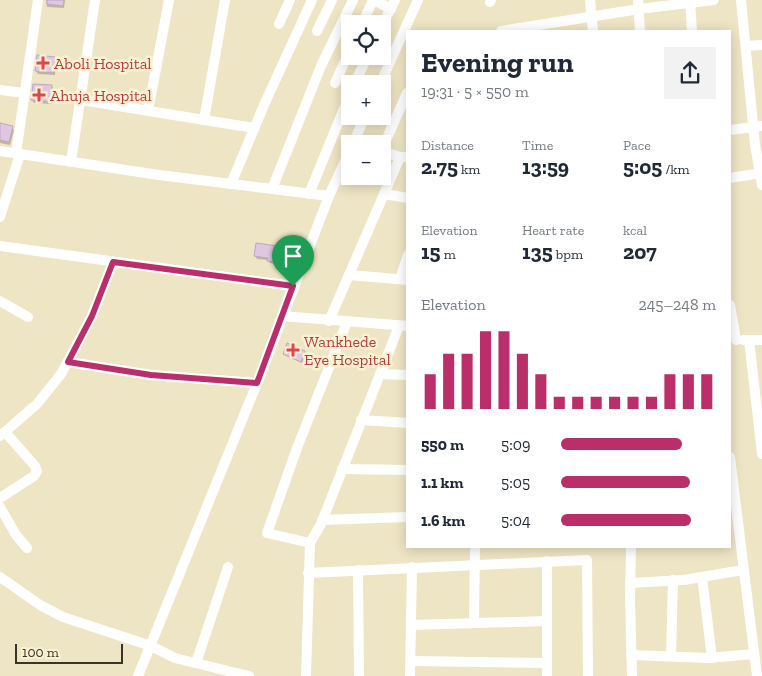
<!DOCTYPE html>
<html lang="en">
<head>
<meta charset="utf-8">
<style>
	:root { --surface:#fff; --page:#f2f2f3; --text:#1f2937; --muted:#747a83; --accent:#ba2f69 }
	body { margin:0; font-family:"Zilla Slab",serif; background:var(--page); color:var(--text); height:100vh; display:flex; flex-direction:column; font-size:19px; white-space:nowrap }
	* { box-sizing:border-box; margin:0 }
	p { font-size:16px; color:var(--muted) }
	.icon { flex:none; width:28px; height:28px; fill:none; stroke:currentColor; stroke-width:2; stroke-linecap:round; stroke-linejoin:round }
	.map { position:relative; flex:1; overflow:hidden }
	.panel { position:absolute; left:406px; top:30px; width:325px; height:518px; display:flex; flex-direction:column; background:var(--surface); border-radius:0px; box-shadow:0 2px 12px #0003 }
	.panel>* { flex:none }
	.fabs { position:absolute; left:341px; top:15px; display:grid; gap:10px }
	.fabs a { display:grid; place-items:center; width:50px; height:50px; border-radius:0px; background:var(--surface); box-shadow:0 2px 12px #0003; font-size:25px }
	.scale { position:absolute; left:15px; bottom:12px; width:108px; box-sizing:border-box; padding-left:5px; border:2px solid #383428; border-top:0; font-size:14px; line-height:18px; white-space:nowrap; color:#383428; -webkit-text-stroke:4px #fcf2d1; paint-order:stroke }
	.pin { position:absolute; display:grid; place-items:center; width:42px; height:42px; color:#fff; margin:-51px -21px; border-radius:50% 50% 50% 0; rotate:-45deg; box-shadow:0 0 5px #0007 }
	.pin .icon { rotate:45deg }
	.round { display:grid; place-items:center; flex:none; width:52px; height:52px; border-radius:0px; background:var(--page) }
	.headline { display:flex; align-items:center; justify-content:space-between; height:85px; padding:0 15px }
	h1 { font-size:28px; font-weight:800; line-height:38px }
	.figures { display:grid; grid-template-columns:repeat(3,1fr); gap:8px; height:85px; padding:5px 15px }
	.figures div { display:grid; align-content:center }
	.figures b { font-size:21px; font-weight:800 }
	.figures small { font-size:14px; font-weight:400 }
	.figures p { font-size:14px }
	.chart { height:140px; padding:10px 15px }
	.chart p { display:flex; justify-content:space-between }
	.chart svg { width:100%; height:90px; margin-top:5px; stroke:var(--accent); stroke-width:6 }
	ul { padding:0 15px; list-style:none; font-size:16px }
	li { display:grid; grid-template-columns:80px 60px 1fr; align-items:center; height:38px }
	li i { height:12px; border-radius:6px; background:var(--accent) }
	.map>svg:first-child { display:block }
</style>
</head>
<body>
<div class="map">
<svg width="762" height="676" viewBox="0 0 762 676">
	<rect width="100%" height="100%" fill="#eee5c4"/>
	<g fill="#0003">
		<path d="M 46,0 L 65,0 L 64,8 L 47,7 Z"/>
		<path d="M 54,59 L 56,61 L 55,75 L 38,74 L 36,71 Z"/>
		<path d="M 52,86 L 53,89 L 52,104 L 34,103 L 32,100 Z"/>
		<path d="M 0,124 L 12,127 L 14,130 L 10,145 L 0,143 Z"/>
		<path d="M 257,244 L 285,248 L 286,251 L 285,263 L 277,261 L 277,264 L 270,263 L 268,260 L 257,259 L 255,256 Z"/>
		<path d="M 288,345 L 305,352 L 306,354 L 302,363 L 285,355 L 284,354 Z"/>
	</g>
	<g fill="#dfc7e1" stroke="#bea7c0">
		<path d="M 47,0 L 64,0 L 63,6 L 47,4 Z"/>
		<path d="M 37,55 L 55,57 L 54,73 L 35,71 Z"/>
		<path d="M 33,84 L 52,85 L 51,102 L 31,100 Z"/>
		<path d="M 0,123 L 13,126 L 9,142 L 0,140 Z"/>
		<path d="M 256,243 L 285,247 L 284,260 L 276,259 L 276,262 L 267,261 L 268,258 L 254,256 Z"/>
		<path d="M 287,343 L 305,351 L 301,362 L 283,354 Z"/>
	</g>
	<g fill="none" stroke-linecap="round" stroke-linejoin="round">
		<g stroke="#fff" stroke-width="10">
			<path d="M 374,0 L 391,9"/>
			<path d="M 590,0 L 593,31"/>
			<path d="M 638,0 L 640,31"/>
			<path d="M 690,0 L 692,31"/>
			<path d="M 741,0 L 755,145 L 762,185"/>
			<path d="M 490,2 L 491,0"/>
			<path d="M 279,24 L 290,0"/>
			<path d="M 362,24 L 373,0"/>
			<path d="M 382,26 L 395,0"/>
			<path d="M 317,31 L 332,0"/>
			<path d="M 501,31 L 639,9 L 714,0"/>
			<path d="M 746,46 L 762,45"/>
			<path d="M 335,83 L 350,50"/>
			<path d="M 354,84 L 368,56"/>
			<path d="M 380,84 L 418,0"/>
			<path d="M 0,90 L 25,93"/>
			<path d="M 81,100 L 254,128"/>
			<path d="M 148,111 L 169,0"/>
			<path d="M 204,120 L 225,0"/>
			<path d="M 730,130 L 762,126"/>
			<path d="M 353,144 L 365,116"/>
			<path d="M 382,149 L 407,93"/>
			<path d="M 0,151 L 159,175 L 329,196"/>
			<path d="M 382,151 L 400,157 L 408,157"/>
			<path d="M 16,154 L 38,0"/>
			<path d="M 71,162 L 95,0"/>
			<path d="M 730,178 L 762,173"/>
			<path d="M 231,184 L 264,105 L 312,0"/>
			<path d="M 272,189 L 321,66 L 353,0"/>
			<path d="M 309,194 L 350,94"/>
			<path d="M 384,194 L 408,198"/>
			<path d="M 0,217 L 20,154"/>
			<path d="M 0,246 L 293,286"/>
			<path d="M 349,275 L 408,280"/>
			<path d="M 400,279 L 408,255"/>
			<path d="M 0,301 L 28,317"/>
			<path d="M 730,305 L 736,340"/>
			<path d="M 282,316 L 408,326"/>
			<path d="M 329,321 L 400,157"/>
			<path d="M 743,340 L 762,340"/>
			<path d="M 749,340 L 762,454"/>
			<path d="M 68,362 L 151,375 L 257,383"/>
			<path d="M 380,374 L 408,375"/>
			<path d="M 361,420 L 408,423"/>
			<path d="M 0,436 L 37,404 L 61,374 L 92,316 L 113,262"/>
			<path d="M 730,457 L 757,676"/>
			<path d="M 342,469 L 408,470"/>
			<path d="M 0,498 L 34,476 L 37,471 L 35,466 L 5,432"/>
			<path d="M 0,507 L 16,535 L 27,548"/>
			<path d="M 322,520 L 408,517"/>
			<path d="M 310,543 L 267,533 L 297,448 L 347,322"/>
			<path d="M 631,546 L 630,598 L 632,676"/>
			<path d="M 547,561 L 547,676"/>
			<path d="M 358,570 L 359,676"/>
			<path d="M 308,573 L 587,560 L 588,676"/>
			<path d="M 0,577 L 40,605 L 63,617 L 151,646 L 175,658 L 249,676"/>
			<path d="M 702,577 L 712,658"/>
			<path d="M 630,583 L 684,580 L 743,570"/>
			<path d="M 474,623 L 475,546"/>
			<path d="M 411,625 L 547,621"/>
			<path d="M 631,655 L 708,658 L 754,654"/>
			<path d="M 671,656 L 673,580"/>
			<path d="M 411,661 L 547,663"/>
			<path d="M 196,663 L 228,567"/>
			<path d="M 138,676 L 262,371 L 329,196 L 350,150"/>
			<path d="M 306,676 L 310,543 L 321,524 L 399,326"/>
			<path d="M 410,676 L 412,567"/>
		</g>
	</g>
	<g fill="none" stroke-linecap="round" stroke-linejoin="round">
		<g stroke="#fff" stroke-width="10">
			<path id="route" d="M 113,262 L 293,286 L 257,383 L 151,375 L 68,362 L 92,316 Z"/>
		</g>
		<use href="#route" stroke="#ba2f69" stroke-width="6"/>
	</g>
	<g fill="#e0444e" stroke="#fcf2d1" stroke-width="2">
		<path d="M40.5 55.5h5v5h5v5h-5v5h-5v-5h-5v-5h5z"/>
		<path d="M36.5 87.5h5v5h5v5h-5v5h-5v-5h-5v-5h5z"/>
		<path d="M290.5 342.5h5v5h5v5h-5v5h-5v-5h-5v-5h5z"/>
	</g>
	<g text-anchor="middle" dominant-baseline="central" stroke-width="5" stroke-linejoin="round" paint-order="stroke">
		<g font-size="16" fill="#be3a42" stroke="#fcf2d1" text-anchor="start">
			<text x="54" y="63">Aboli Hospital</text>
			<text x="50" y="95">Ahuja Hospital</text>
			<text x="304" y="341">Wankhede<tspan x="304" dy="18">Eye Hospital</tspan></text>
		</g>
	</g>
</svg>
<div class="fabs">
<a><svg class="icon" aria-label="locate" viewBox="0 0 24 24"><circle cx="12" cy="12" r="6"/><path d="M12 2v4M12 18v4M2 12h4M18 12h4"/></svg></a>
<a>+</a>
<a>−</a>
</div>
<div class="scale">100 m</div>
<div class="pin" style="left:293px;top:286px;background:#1e9e55"><svg class="icon" aria-label="arrive" viewBox="0 0 24 24"><path d="M6 21V4h12l-3 4 3 4H6"/></svg></div>
<section class="panel">
<div class="headline"><div><h1>Evening run</h1><p>19:31 · 5 × 550 m</p></div><a class="round"><svg class="icon" aria-label="share" viewBox="0 0 24 24"><path d="M12 15V3M7 8l5-5 5 5M5 13v7h14v-7"/></svg></a></div>
<div class="figures">
<div><p>Distance</p><b>2.75<small> km</small></b></div>
<div><p>Time</p><b>13:59</b></div>
<div><p>Pace</p><b>5:05<small> /km</small></b></div>
</div>
<div class="figures">
<div><p>Elevation</p><b>15<small> m</small></b></div>
<div><p>Heart rate</p><b>135<small> bpm</small></b></div>
<div><p>kcal</p><b>207</b></div>
</div>
<div class="chart"><p><span>Elevation</span>245–248 m</p>
<svg viewBox="0 0 160 44" preserveAspectRatio="none"><path d="M5 44V27M15 44V17M25 44V17M35 44V6M45 44V6M55 44V17M65 44V27M75 44V38M85 44V38M95 44V38M105 44V38M115 44V38M125 44V38M135 44V27M145 44V27M155 44V27"/></svg>
</div>
<ul>
<li><b>550 m</b>5:09<i style="width:78%"></i></li>
<li><b>1.1 km</b>5:05<i style="width:83%"></i></li>
<li><b>1.6 km</b>5:04<i style="width:84%"></i></li>
</ul>
</section>
</div>
</body>
</html>
